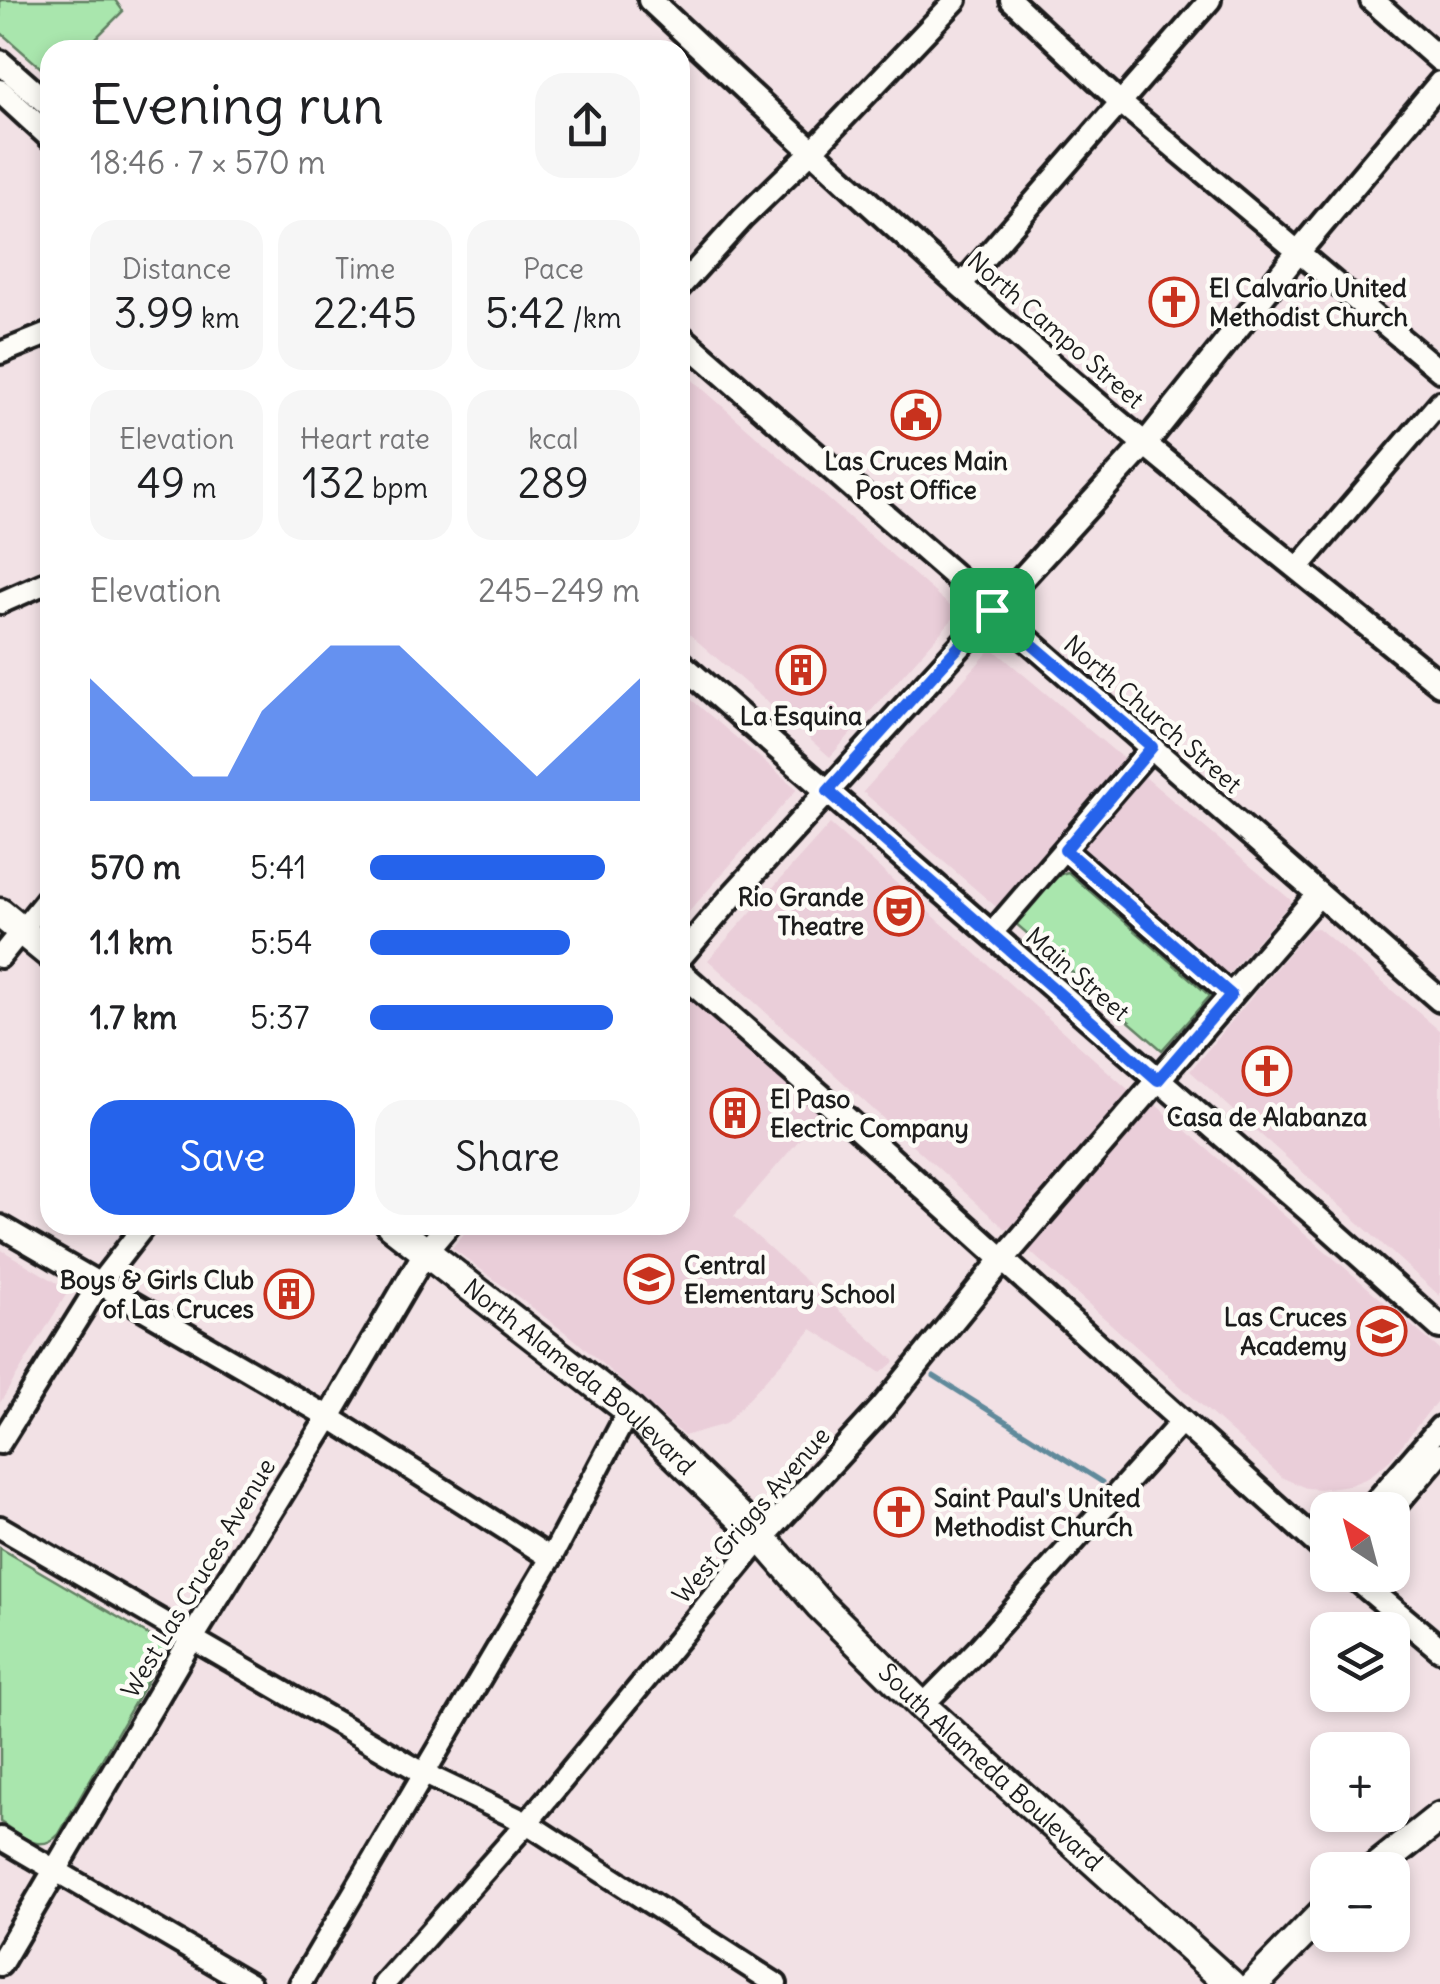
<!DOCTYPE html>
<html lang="en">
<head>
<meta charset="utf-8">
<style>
	:root { --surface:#fff; --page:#f6f6f6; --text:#202124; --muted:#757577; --accent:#2563eb }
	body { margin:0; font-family:Delius,sans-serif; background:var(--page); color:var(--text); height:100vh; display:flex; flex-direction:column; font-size:38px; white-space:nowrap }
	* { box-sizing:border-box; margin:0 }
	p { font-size:32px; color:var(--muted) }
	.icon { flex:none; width:55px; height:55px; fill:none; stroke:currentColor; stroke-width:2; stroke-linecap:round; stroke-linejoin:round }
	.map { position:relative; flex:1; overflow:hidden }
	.sheet { position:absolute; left:40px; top:40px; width:650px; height:1195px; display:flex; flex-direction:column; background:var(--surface); border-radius:30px; box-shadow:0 5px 15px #0003 }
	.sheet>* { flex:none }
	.needle { width:65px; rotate:324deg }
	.fabs { position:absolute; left:1310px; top:1492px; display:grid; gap:20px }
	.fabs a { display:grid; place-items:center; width:100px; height:100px; border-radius:20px; background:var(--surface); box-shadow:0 5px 15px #0003; font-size:50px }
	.pin { position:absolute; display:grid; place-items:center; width:85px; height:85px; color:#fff; margin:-42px; border-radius:20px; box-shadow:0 5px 15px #0006 }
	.round { display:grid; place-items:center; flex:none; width:105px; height:105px; border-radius:30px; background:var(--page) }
	.overview { display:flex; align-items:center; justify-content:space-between; height:170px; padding:0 50px }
	h1 { font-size:55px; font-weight:600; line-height:75px }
	.stats { display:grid; grid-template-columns:repeat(3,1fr); gap:15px; height:170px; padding:10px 50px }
	.stats div { display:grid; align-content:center; border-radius:25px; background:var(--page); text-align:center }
	.stats b { font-size:42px; font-weight:600 }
	.stats small { font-size:28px; font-weight:400 }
	.stats p { font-size:28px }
	.chart { height:280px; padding:20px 50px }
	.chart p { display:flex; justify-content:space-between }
	.chart svg { width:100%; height:180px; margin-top:10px; fill:var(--accent); opacity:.7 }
	.cta { display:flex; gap:20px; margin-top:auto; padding:20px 50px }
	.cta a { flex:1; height:115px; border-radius:30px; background:var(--accent); color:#fff; font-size:40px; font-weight:600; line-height:115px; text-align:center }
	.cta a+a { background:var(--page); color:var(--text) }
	ul { padding:0 50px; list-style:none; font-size:32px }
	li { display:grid; grid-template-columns:160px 120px 1fr; align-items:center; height:75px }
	li i { height:25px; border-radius:12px; background:var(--accent) }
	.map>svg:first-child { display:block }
</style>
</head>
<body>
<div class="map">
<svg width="1440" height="1984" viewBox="0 0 1440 1984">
	<rect width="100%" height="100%" fill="#f2e1e5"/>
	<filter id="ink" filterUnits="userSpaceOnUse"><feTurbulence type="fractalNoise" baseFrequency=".01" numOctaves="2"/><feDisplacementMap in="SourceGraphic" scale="20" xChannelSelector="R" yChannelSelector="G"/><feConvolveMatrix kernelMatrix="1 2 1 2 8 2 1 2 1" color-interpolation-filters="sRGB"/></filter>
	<g filter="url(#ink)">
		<g fill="#eaced9">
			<path d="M 680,369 L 958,613 L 830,757 L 680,626 Z"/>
			<path d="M 992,648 L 1292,901 L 1162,1050 L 863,792 Z"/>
			<path d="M 680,690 L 797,789 L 680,922 Z"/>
			<path d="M 830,824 L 1130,1091 L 1012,1226 L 1006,1229 L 1001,1225 L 708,960 Z"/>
			<path d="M 1318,928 L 1440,1031 L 1440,1296 L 1190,1071 L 1309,929 Z"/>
			<path d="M 680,992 L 683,992 L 721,1024 L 823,1112 L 734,1216 L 895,1361 L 881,1373 L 812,1329 L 725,1424 L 684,1436 L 573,1338 L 452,1248 L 471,1225 L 680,1225 Z"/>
			<path d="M 1155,1104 L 1440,1350 L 1440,1397 L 1390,1460 L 1368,1478 L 1350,1485 L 1320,1489 L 1306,1488 L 1283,1478 L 1027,1249 Z"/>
			<path d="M 0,1249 L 69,1290 L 0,1403 Z"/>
		</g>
		<g fill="#a9e6ad" stroke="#628164" stroke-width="2.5">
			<path d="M 0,0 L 115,0 L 123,11 L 84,50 L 50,50 L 50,76 L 0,32 Z"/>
			<path d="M 1068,872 L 1210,996 L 1162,1050 L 1015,923 L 1055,879 L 1061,874 Z"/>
			<path d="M 0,1548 L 157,1640 L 159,1638 L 166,1648 L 59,1834 C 39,1856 20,1834 0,1822 Z"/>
		</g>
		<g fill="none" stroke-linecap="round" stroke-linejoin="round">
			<path stroke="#618a9b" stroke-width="5" d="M 934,1376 L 1102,1482"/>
			<g stroke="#1c1c1c" stroke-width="28">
				<g id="minor">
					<path d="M 1011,0 L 1120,102 L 1440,371"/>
					<path d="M 961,285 L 1210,0"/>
					<path d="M 680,287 L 742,219 L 811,152 L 956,0"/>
					<path d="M 0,353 L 50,333"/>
					<path d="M 1298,568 L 1440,402"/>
					<path d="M 0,603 L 50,581"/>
					<path d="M 1065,850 L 1231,995"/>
					<path d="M 991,934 L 1152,747"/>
					<path d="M 0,957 L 50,895"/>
					<path d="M 0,1226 L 329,1417 L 551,1558"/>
					<path d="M 0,1443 L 99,1284 L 145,1225"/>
					<path d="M 1368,1510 L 1440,1427"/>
					<path d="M 1392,1510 L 1440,1454"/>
					<path d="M 0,1527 L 425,1774 L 527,1823 L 776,1984"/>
					<path d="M 922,1706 L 978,1649 L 1182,1421"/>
					<path d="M 0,1838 L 250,1984"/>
					<path d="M 300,1984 L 551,1558 L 629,1410"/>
					<path d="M 384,1984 L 527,1823 L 762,1538"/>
				</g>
			</g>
			<g stroke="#1c1c1c" stroke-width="30">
				<g id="tertiary">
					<path d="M 650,0 C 812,152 975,303 1146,445 C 1243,526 1342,604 1440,684"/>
					<path d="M 1372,0 L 1440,60"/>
					<path d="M 0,62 L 50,106"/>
					<path d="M 0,91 L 50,137"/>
					<path d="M 680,336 L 1440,1000"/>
					<path d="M 680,663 L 1328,1227 L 1440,1327"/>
					<path d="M 680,957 L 734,894 L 1145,444 L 1299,251 L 1440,83"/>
					<path d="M 680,972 L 838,1111 L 1328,1553"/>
					<path d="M 762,1538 L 882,1408 L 1002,1260 L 1318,895"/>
					<path d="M 1352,1575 L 1440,1649"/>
					<path d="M 0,1964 L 192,1638 L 329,1417 L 426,1251 L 448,1225"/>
				</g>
			</g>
			<g stroke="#1c1c1c" stroke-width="35">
				<g id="secondary">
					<path d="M 0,913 L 50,954"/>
					<path id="s1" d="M 391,1225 L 629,1410 L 762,1538 L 820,1605 L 922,1706 L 1230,1984"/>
					<path d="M 1373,1870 L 1440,1817"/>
					<path d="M 1254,1984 L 1328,1908"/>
				</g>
			</g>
			<use href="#minor" stroke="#fdfcf7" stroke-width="20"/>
			<use href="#tertiary" stroke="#fdfcf7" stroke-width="22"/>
			<use href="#secondary" stroke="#fdfcf7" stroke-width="28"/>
		</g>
	</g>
	<g fill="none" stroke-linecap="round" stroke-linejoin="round" filter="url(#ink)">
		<g stroke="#fff" stroke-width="20">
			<path id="route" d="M 992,610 L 1152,747 L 1065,850 L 1231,995 L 1158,1080 L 828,791 Z"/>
		</g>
		<use href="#route" stroke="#2563eb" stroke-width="12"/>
	</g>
	<defs>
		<g id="church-ring" transform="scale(2.5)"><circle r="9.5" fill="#fdfcf7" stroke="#c8321e" stroke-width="1.5"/><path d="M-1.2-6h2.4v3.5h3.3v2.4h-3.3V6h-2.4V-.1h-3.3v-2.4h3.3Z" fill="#c8321e"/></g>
		<g id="civic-ring" transform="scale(2.5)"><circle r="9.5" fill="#fdfcf7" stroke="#c8321e" stroke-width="1.5"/><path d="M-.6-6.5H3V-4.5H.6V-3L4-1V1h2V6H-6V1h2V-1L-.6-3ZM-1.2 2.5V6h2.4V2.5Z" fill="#c8321e"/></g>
		<g id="building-ring" transform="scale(2.5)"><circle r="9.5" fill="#fdfcf7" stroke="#c8321e" stroke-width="1.5"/><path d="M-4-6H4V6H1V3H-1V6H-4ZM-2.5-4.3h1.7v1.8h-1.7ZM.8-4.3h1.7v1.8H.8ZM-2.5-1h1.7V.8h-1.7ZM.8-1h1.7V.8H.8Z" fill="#c8321e"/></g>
		<g id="theatre-ring" transform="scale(2.5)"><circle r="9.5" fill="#fdfcf7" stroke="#c8321e" stroke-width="1.5"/><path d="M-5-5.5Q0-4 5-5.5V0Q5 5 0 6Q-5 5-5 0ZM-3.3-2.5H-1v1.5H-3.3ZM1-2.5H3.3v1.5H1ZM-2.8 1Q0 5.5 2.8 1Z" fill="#c8321e"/></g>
		<g id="school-ring" transform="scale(2.5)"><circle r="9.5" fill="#fdfcf7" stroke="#c8321e" stroke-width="1.5"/><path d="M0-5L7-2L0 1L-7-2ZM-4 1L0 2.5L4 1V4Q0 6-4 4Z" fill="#c8321e"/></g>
	</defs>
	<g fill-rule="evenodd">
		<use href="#church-ring" x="1174" y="302"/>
		<use href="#civic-ring" x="916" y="415"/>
		<use href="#building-ring" x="801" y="670"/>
		<use href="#theatre-ring" x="899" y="911"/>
		<use href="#church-ring" x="1267" y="1071"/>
		<use href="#building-ring" x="735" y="1113"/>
		<use href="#school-ring" x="649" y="1279"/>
		<use href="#building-ring" x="289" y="1294"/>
		<use href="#school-ring" x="1382" y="1331"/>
		<use href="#church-ring" x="899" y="1512"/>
	</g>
	<g text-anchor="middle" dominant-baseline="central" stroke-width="9" stroke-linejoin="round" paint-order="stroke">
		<g font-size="25" font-weight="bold" fill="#1c1c1c" stroke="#fdfcf7" text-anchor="start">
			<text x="1209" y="288">El Calvario United<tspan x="1209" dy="29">Methodist Church</tspan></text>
			<text x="916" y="461" text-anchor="middle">Las Cruces Main<tspan x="916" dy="29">Post Office</tspan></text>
			<text x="801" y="716" text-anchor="middle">La Esquina</text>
			<text x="864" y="897" text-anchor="end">Rio Grande<tspan x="864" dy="29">Theatre</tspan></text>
			<text x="770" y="1099">El Paso<tspan x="770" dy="29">Electric Company</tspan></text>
			<text x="1267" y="1117" text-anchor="middle">Casa de Alabanza</text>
			<text x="684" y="1265">Central<tspan x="684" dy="29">Elementary School</tspan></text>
			<text x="254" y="1280" text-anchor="end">Boys &amp; Girls Club<tspan x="254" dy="29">of Las Cruces</tspan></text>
			<text x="1347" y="1317" text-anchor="end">Las Cruces<tspan x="1347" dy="29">Academy</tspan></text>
			<text x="934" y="1498">Saint Paul's United<tspan x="934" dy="29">Methodist Church</tspan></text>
		</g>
		<g font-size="25" fill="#1c1c1c" stroke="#fdfcf7">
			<text transform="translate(1056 330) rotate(41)">North Campo Street</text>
			<text transform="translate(1153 714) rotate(41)">North Church Street</text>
			<text transform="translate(1078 974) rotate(41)">Main Street</text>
			<text stroke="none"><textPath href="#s1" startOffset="242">North Alameda Boulevard</textPath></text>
			<text transform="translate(751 1515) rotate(-49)">West Griggs Avenue</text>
			<text transform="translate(198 1578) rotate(-59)">West Las Cruces Avenue</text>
			<text stroke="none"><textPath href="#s1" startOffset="810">South Alameda Boulevard</textPath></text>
		</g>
	</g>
</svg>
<div class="fabs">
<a><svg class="needle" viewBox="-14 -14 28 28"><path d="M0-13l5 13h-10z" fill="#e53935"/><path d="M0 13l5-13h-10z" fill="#757577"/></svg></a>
<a><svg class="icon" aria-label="layers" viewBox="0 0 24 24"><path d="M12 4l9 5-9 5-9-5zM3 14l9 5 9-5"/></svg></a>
<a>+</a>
<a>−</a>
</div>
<div class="pin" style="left:992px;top:610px;background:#1e9e55"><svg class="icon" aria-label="arrive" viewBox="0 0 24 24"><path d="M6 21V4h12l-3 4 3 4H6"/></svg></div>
<section class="sheet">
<div class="overview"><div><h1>Evening run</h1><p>18:46 · 7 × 570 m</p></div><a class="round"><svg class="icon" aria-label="share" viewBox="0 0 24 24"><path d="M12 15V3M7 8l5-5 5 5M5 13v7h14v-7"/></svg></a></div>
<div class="stats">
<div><p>Distance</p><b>3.99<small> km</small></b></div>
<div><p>Time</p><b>22:45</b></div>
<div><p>Pace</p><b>5:42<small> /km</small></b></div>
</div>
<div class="stats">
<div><p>Elevation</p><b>49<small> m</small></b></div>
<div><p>Heart rate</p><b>132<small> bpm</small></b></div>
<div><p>kcal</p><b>289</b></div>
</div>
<div class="chart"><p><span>Elevation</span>245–249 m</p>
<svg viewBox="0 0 160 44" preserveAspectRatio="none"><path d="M0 44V14L10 22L20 30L30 38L40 38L50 22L60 14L70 6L80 6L90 6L100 14L110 22L120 30L130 38L140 30L150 22L160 14V44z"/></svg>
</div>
<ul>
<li><b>570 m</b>5:41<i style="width:87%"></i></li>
<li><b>1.1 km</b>5:54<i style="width:74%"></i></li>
<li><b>1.7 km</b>5:37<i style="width:90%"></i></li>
</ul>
<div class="cta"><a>Save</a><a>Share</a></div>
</section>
</div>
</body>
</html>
